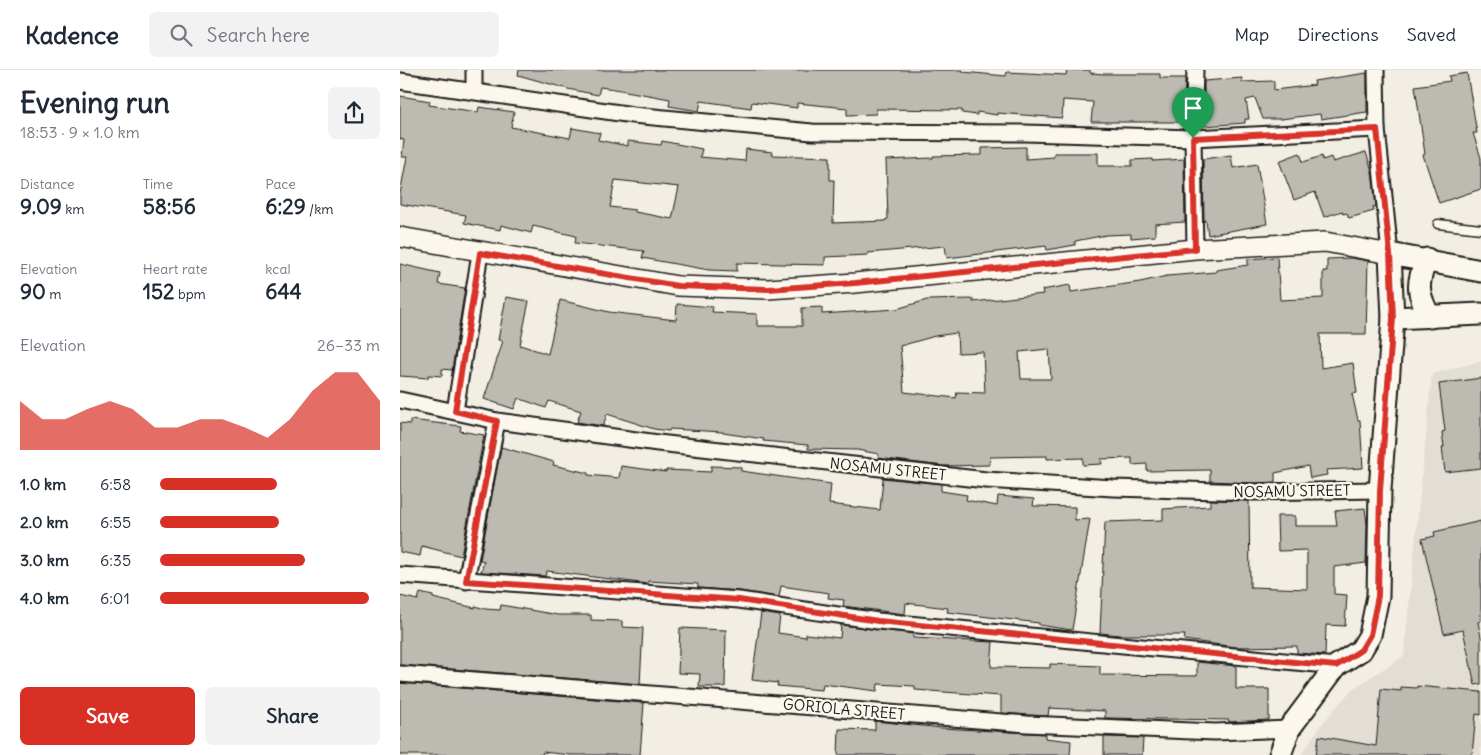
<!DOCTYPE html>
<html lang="en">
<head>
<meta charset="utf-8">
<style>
	:root { --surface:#fff; --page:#f2f2f3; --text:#1f2937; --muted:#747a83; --line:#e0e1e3; --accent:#d93025 }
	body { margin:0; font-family:Delius,sans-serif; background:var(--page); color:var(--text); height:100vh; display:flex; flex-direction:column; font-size:19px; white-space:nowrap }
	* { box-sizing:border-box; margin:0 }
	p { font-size:16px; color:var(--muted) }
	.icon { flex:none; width:28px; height:28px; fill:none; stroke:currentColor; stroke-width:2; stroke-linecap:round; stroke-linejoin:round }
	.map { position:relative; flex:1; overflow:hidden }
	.details { display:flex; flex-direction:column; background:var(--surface); width:400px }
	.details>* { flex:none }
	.pin { position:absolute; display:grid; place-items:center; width:42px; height:42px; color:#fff; margin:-51px -21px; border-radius:50% 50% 50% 0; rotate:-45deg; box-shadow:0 0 5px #0007 }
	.pin .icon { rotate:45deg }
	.round { display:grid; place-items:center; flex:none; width:52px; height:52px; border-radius:8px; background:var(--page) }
	.summary { display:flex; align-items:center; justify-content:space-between; height:85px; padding:0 20px }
	h1 { font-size:28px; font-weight:800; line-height:38px }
	.figures { display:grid; grid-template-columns:repeat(3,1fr); gap:8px; height:85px; padding:5px 20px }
	.figures div { display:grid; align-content:center }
	.figures b { font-size:21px; font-weight:800 }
	.figures small { font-size:14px; font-weight:400 }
	.figures p { font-size:14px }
	.chart { height:140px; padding:10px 20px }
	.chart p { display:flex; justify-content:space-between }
	.chart svg { width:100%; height:90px; margin-top:5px; fill:var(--accent); opacity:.7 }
	.action { display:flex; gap:10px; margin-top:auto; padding:10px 20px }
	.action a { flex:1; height:58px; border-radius:8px; background:var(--accent); color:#fff; font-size:20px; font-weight:800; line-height:58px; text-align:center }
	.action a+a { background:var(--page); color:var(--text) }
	ul { padding:0 20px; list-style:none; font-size:16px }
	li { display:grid; grid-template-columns:80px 60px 1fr; align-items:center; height:38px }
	li i { height:12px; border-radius:6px; background:var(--accent) }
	header { display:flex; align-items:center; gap:30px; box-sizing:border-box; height:70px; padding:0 25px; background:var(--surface); border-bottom:1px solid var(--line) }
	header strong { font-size:24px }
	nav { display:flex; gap:28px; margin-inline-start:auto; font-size:18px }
	.search { width:350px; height:45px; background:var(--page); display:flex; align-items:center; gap:12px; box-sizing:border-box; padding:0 18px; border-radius:8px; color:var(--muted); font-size:19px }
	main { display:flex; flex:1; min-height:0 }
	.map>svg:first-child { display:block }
</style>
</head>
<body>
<header>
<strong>Kadence</strong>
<div class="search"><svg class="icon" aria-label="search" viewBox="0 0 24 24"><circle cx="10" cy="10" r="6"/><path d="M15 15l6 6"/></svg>Search here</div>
<nav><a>Map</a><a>Directions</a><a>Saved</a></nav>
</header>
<main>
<section class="details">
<div class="summary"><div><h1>Evening run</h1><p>18:53 · 9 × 1.0 km</p></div><a class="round"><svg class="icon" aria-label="share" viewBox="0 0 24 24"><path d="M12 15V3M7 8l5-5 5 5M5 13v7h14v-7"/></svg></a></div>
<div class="figures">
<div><p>Distance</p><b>9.09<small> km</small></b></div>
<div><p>Time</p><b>58:56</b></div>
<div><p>Pace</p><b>6:29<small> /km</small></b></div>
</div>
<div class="figures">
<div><p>Elevation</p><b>90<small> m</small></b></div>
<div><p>Heart rate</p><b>152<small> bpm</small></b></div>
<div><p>kcal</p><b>644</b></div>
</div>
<div class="chart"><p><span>Elevation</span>26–33 m</p>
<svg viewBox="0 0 160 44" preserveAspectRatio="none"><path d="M0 44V20L10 29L20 29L30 24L40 20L50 24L60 33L70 33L80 29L90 29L100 33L110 38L120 29L130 15L140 6L150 6L160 20V44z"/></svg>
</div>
<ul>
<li><b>1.0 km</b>6:58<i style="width:53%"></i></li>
<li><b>2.0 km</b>6:55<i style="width:54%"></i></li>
<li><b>3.0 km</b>6:35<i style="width:66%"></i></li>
<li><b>4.0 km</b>6:01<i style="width:95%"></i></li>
</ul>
<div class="action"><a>Save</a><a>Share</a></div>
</section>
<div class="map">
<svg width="1081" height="685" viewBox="0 0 1081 685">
	<rect width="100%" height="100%" fill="#f2eee4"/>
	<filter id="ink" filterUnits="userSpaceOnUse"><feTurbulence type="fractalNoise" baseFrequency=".02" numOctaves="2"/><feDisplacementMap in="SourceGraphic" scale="10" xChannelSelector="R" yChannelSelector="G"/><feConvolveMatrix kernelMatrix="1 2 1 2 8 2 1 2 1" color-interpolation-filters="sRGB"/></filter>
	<g filter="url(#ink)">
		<path fill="#e2ded5" d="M 1081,291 L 1081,685 L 901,685 L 921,655 L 952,619 L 1004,586 L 1032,304 Z"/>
		<g fill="#bdbab1" stroke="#1c1c1c" fill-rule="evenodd">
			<path d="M 119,0 L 563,0 L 563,2 L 606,6 L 607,2 L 666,5 L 667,0 L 690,0 L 690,3 L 705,4 L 760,4 L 760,8 L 785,8 L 784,52 L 691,52 L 693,32 L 663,30 L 662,48 L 597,43 L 597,45 L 577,42 L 577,45 L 562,43 L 562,40 L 476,39 L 476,44 L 447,45 L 447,38 L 397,33 L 397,38 L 352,32 L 351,38 L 301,31 L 299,41 L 269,36 L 270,29 L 215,19 L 200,17 L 198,25 L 168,19 L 118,5 Z"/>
			<path d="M 967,3 L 967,42 L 921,49 L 920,44 L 881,49 L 863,49 L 855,28 L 846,30 L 849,49 L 845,49 L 845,53 L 804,56 L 804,11 L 842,8 L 842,12 L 874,11 L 874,20 L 915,15 L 914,11 Z"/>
			<path d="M 1067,3 L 1077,63 L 1073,63 L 1081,88 L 1081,119 L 1039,133 L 1023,85 L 1025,84 L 1015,16 L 1050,11 L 1049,6 Z"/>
			<path d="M 0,26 L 30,31 L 29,35 L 78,42 L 79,37 L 114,42 L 111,57 L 170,68 L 172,58 L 200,63 L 198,70 L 228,76 L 228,71 L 261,75 L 262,71 L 302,79 L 300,87 L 345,91 L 346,79 L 372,82 L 372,85 L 430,87 L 430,110 L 434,110 L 433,153 L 485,151 L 485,150 L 488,149 L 486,90 L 533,88 L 533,86 L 582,85 L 582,78 L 626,77 L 626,89 L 654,87 L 654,83 L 698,83 L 698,96 L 732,96 L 732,90 L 753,89 L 753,91 L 784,89 L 785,152 L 755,154 L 755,166 L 731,168 L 731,164 L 706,165 L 675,171 L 675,175 L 647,180 L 646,176 L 547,188 L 545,176 L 468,183 L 468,185 L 425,187 L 425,195 L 337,193 L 337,201 L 309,200 L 242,188 L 244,181 L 175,173 L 176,166 L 133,156 L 131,163 L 101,155 L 100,160 L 64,153 L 66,145 L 0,134 L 0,124 L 7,87 L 2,87 L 4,70 L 0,69 ZM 215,110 L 279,117 L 272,149 L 235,142 L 235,140 L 210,137 Z"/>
			<path d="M 966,82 L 972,101 L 976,136 L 973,137 L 974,141 L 949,148 L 947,143 L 943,144 L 942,141 L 924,147 L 915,122 L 894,130 L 879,91 L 900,83 L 903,92 L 922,86 L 923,90 L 931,87 L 933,92 Z"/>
			<path d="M 831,85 L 833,98 L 857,94 L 867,154 L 808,165 L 806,151 L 804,151 L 803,89 Z"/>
			<path d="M 877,187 L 880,230 L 923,228 L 923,201 L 927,201 L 927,189 L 951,188 L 968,191 L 966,264 L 920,264 L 921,298 L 953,293 L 957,323 L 952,324 L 958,350 L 960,350 L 963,398 L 926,400 L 927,405 L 910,408 L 908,396 L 875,403 L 875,412 L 855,413 L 810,411 L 810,400 L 747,401 L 747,394 L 732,395 L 732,388 L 701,389 L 702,394 L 683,395 L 683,388 L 647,389 L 647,386 L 590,387 L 589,395 L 543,396 L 478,388 L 479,384 L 457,380 L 408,379 L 408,375 L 363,371 L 364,369 L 323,363 L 323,362 L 270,359 L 269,361 L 254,359 L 207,344 L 203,356 L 177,352 L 181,341 L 149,331 L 146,338 L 118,328 L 114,339 L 84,329 L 103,271 L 98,270 L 106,227 L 129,231 L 120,275 L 148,284 L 160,230 L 209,242 L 276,250 L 277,234 L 313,237 L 312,242 L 357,244 L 357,256 L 402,256 L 402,238 L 422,237 L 422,244 L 496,239 L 527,230 L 573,229 L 573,232 L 643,224 L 642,220 L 670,215 L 671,222 L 740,212 L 767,206 L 816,202 L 816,200 L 848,195 L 848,189 ZM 557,263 L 558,283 L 583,282 L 585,323 L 557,322 L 556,328 L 504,322 L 500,276 L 535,266 ZM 649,279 L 651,309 L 621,309 L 619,282 Z"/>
			<path d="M 0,194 L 40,203 L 38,214 L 65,218 L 52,300 L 42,299 L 42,306 L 28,305 L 28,308 L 0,306 Z"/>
			<path d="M 1081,308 L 1081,398 L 1045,402 L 1042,377 L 1044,377 L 1042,362 L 1045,361 L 1039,314 Z"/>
			<path d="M 10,350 L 61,356 L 60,361 L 84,365 L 61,486 L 22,476 L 20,486 L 0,482 L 0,353 L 10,354 Z"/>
			<path d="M 101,377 L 154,392 L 153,395 L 188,403 L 188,405 L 219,408 L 221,396 L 266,402 L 266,400 L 311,402 L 311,396 L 341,397 L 341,401 L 431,414 L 429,434 L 480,440 L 483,408 L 541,414 L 541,421 L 567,425 L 566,430 L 597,436 L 598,426 L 634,429 L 633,436 L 675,437 L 675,450 L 690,449 L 672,560 L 639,555 L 639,553 L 547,542 L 548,538 L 506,533 L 505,544 L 443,536 L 444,530 L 428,528 L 429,523 L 381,516 L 379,527 L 340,521 L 298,518 L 298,514 L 248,511 L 248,514 L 147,501 L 145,506 L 81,502 L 84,491 L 80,490 Z"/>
			<path d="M 810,430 L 849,431 L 850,517 L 907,519 L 907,480 L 878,481 L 877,446 L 895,446 L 895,456 L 937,456 L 935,441 L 965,438 L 967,455 L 966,493 L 934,497 L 934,524 L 947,525 L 945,556 L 926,555 L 925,585 L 897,583 L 897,576 L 836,577 L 784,570 L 785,565 L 720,565 L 700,563 L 705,452 L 763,450 L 763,439 L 810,436 Z"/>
			<path d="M 1081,451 L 1081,551 L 1078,552 L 1081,567 L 1081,614 L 1075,615 L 1063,560 L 1044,564 L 1022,469 L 1035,466 L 1034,462 Z"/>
			<path d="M 20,523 L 33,526 L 33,528 L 75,538 L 75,536 L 85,539 L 100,540 L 101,535 L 158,545 L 191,545 L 191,550 L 222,551 L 222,557 L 243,558 L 240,614 L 0,595 L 0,526 L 18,530 Z"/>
			<path d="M 361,543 L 380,546 L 378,563 L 406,567 L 406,564 L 440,568 L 441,555 L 513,564 L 513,568 L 593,572 L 591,597 L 650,598 L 650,594 L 700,596 L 700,605 L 797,606 L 797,592 L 836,596 L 836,619 L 869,619 L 869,650 L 829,652 L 829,650 L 705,648 L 705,641 L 649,638 L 648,646 L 628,645 L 601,643 L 601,626 L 515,620 L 515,616 L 478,614 L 477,621 L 423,614 L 422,620 L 377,616 L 378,613 L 352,610 Z"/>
			<path d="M 280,558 L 326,560 L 325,617 L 299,617 L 300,604 L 278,603 Z"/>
			<path d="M 0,613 L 244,633 L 240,685 L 170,685 L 143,682 L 142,685 L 0,685 Z"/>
			<path d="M 1017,616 L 1081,622 L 1081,645 L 1076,644 L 1072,685 L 916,685 L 919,666 L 976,676 L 981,619 L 1001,621 L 1001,617 L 1017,618 Z"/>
			<path d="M 475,651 L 542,658 L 645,664 L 645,668 L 671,671 L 670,685 L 438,685 L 439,659 L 475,660 Z"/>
			<path d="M 704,667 L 743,668 L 742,685 L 704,685 Z"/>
		</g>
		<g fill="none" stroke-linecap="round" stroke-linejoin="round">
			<g stroke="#1c1c1c" stroke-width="11">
				<path id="service" d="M 1038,154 L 1081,159"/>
			</g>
			<g stroke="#1c1c1c" stroke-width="19">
				<g id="minor">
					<path d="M 74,0 L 74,21"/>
					<path d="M 976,0 L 977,59 L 990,184"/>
					<path d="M 0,11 L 233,45 L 412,62 L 625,63 L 793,68 L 977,59"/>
					<path d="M 795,179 L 793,68 L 795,0"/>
					<path d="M 0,330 L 97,351 L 258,373 L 586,410 L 713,418 L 855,422 L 980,420"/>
					<path d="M 55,341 L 80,183"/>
					<path d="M 0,505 L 339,530 L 478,551 L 936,596"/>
					<path d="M 66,511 L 97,351"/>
					<path d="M 0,604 L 627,654 L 815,662 L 889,659"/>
				</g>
			</g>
			<g stroke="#1c1c1c" stroke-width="22">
				<path id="tertiary" d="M 0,167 L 278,216 L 368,219 L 455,213 L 795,179 L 925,172 L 990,184"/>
			</g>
			<g stroke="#1c1c1c" stroke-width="25">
				<g id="secondary">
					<path d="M 1027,189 C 1016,213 1017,224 1030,247"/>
					<path d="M 993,248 L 1081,244"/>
					<path d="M 880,685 L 889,659 L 936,596 L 961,580 L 970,565 L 978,526 L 980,420 L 993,248 L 990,184 L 1081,201"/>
				</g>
			</g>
			<use href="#service" stroke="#fbf7ec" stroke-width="8"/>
			<use href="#minor" stroke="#fbf7ec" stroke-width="15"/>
			<use href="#tertiary" stroke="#fbf7ec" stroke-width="19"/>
			<use href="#secondary" stroke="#fbf7ec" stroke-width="21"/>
		</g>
	</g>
	<g fill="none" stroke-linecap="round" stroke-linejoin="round" filter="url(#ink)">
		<g stroke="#fff" stroke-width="10">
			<path id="route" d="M 977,59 L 990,184 L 993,248 L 980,420 L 978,526 L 970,565 L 961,580 L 936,596 L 478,551 L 339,530 L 66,511 L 97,351 L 55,341 L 80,183 L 278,216 L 368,219 L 455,213 L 795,179 L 793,68 Z"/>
		</g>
		<use href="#route" stroke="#d93025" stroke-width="6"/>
	</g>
	<g text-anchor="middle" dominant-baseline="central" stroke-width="4.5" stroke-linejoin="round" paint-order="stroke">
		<g font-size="15" fill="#1c1c1c" stroke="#fbf7ec">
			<text transform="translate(488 399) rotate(6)">NOSAMU STREET</text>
			<text transform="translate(892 421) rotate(-1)">NOSAMU STREET</text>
			<text transform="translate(444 639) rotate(5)">GORIOLA STREET</text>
		</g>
	</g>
</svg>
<div class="pin" style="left:793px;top:68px;background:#1e9e55"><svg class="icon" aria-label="arrive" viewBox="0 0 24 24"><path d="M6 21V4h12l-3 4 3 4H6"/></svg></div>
</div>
</main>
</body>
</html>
